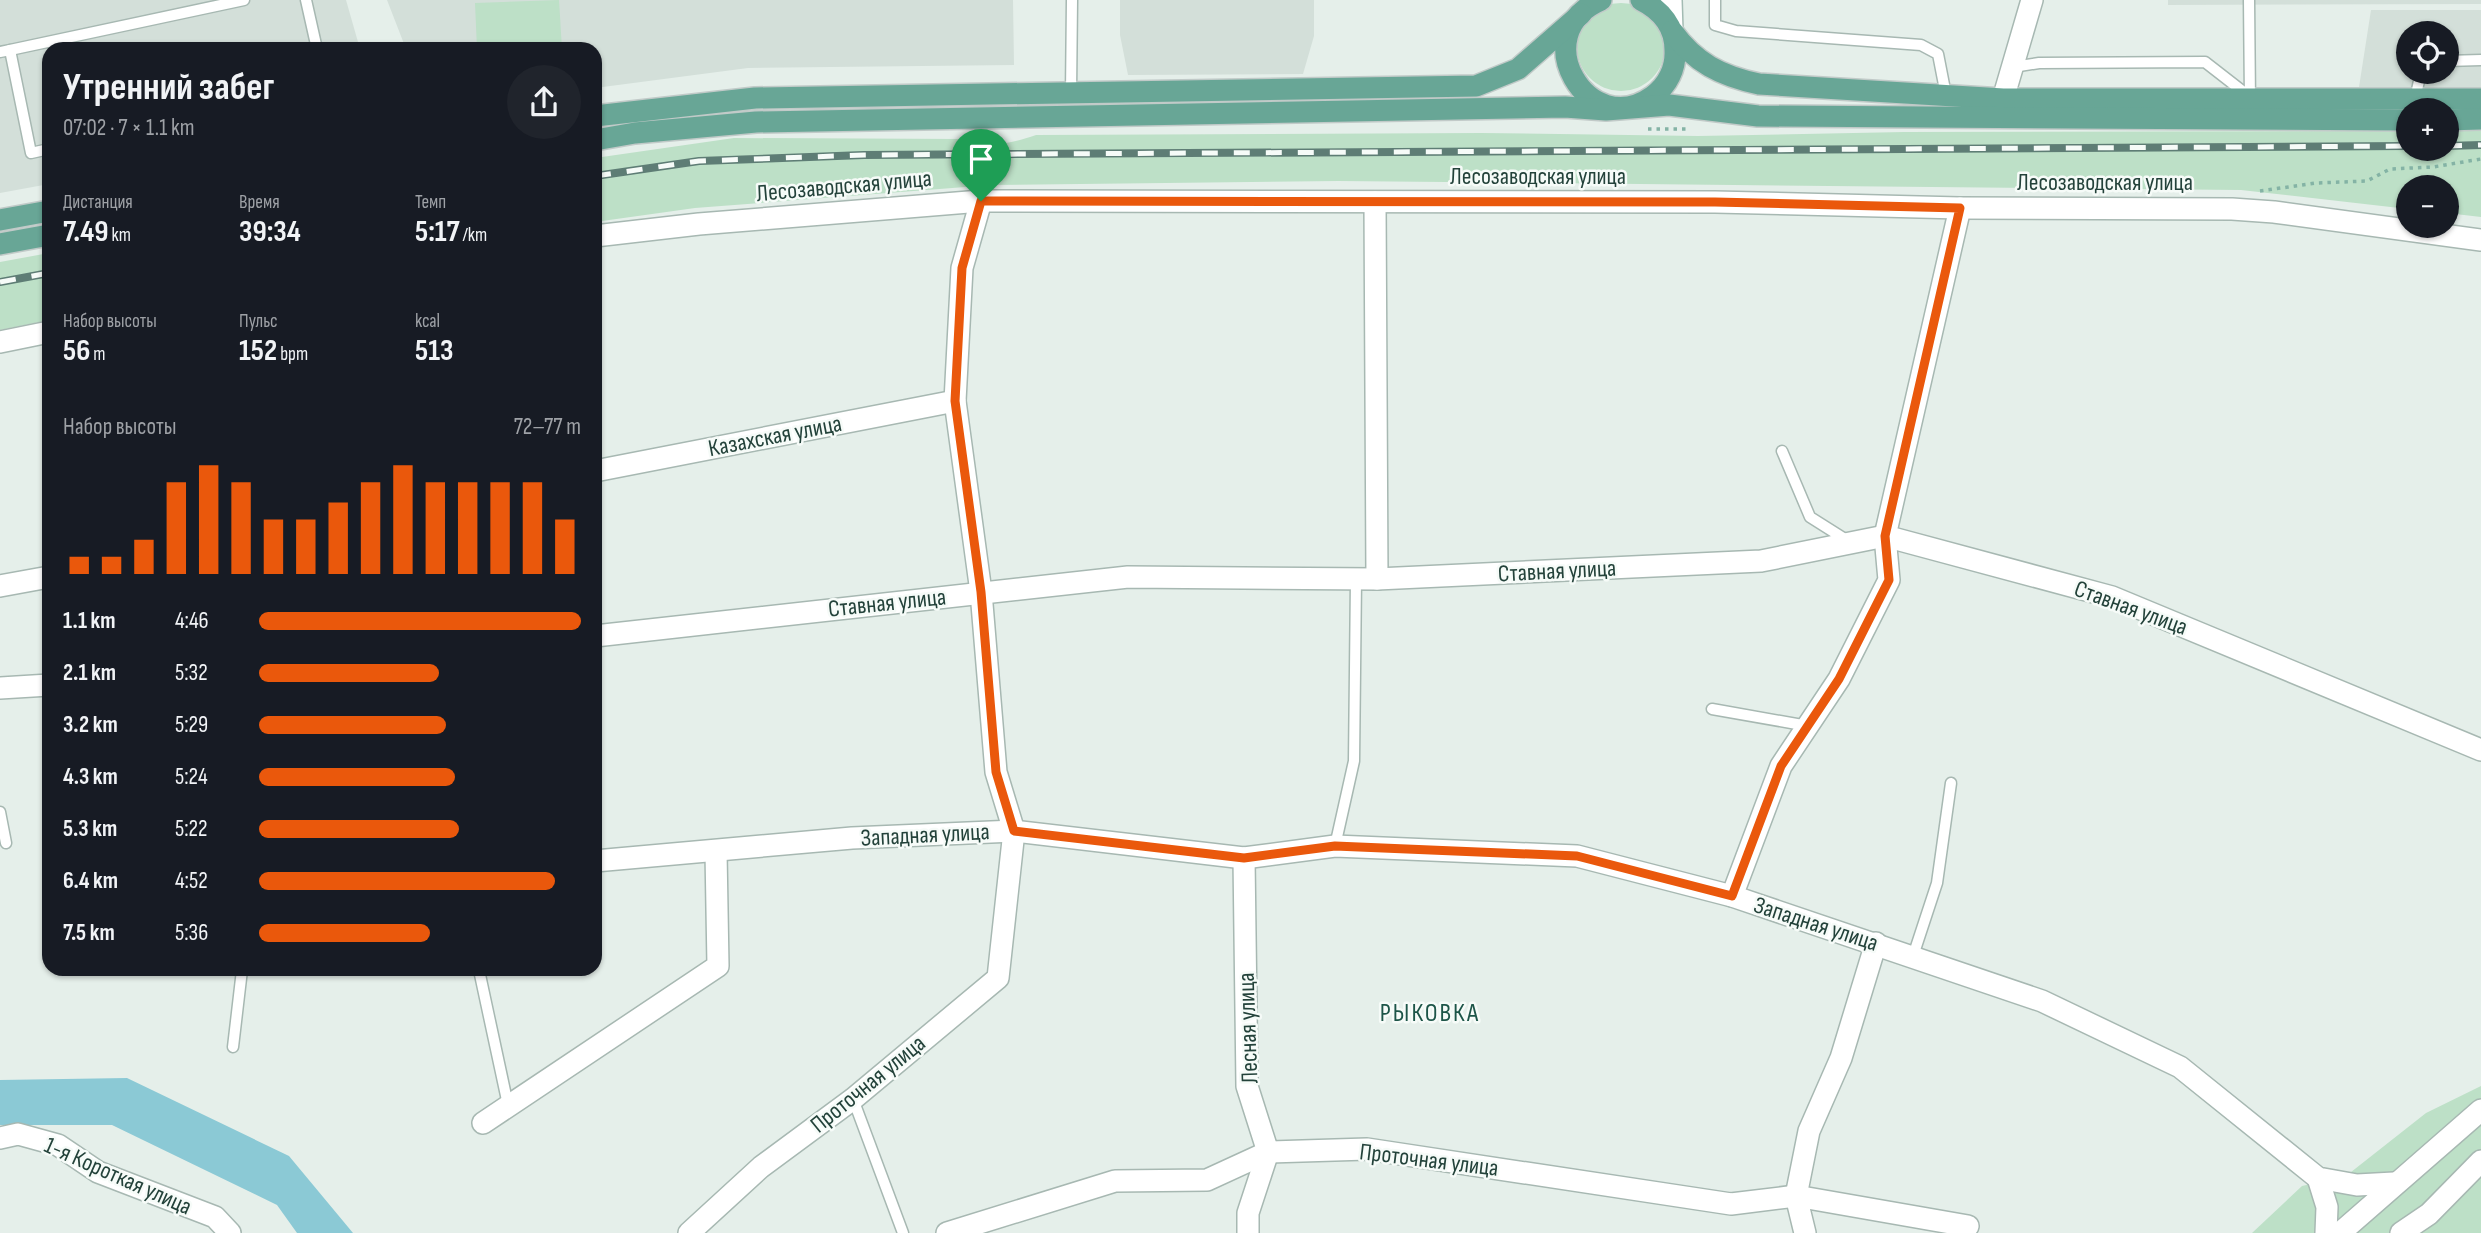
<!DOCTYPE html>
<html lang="ru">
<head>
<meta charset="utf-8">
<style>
	:root { --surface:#171b24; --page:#20242c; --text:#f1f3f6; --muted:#9ea1a6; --accent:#ea580c }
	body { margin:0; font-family:"Sofia Sans Condensed",sans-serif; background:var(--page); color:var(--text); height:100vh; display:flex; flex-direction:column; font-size:26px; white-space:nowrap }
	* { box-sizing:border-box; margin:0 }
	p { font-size:23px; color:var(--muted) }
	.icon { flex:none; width:38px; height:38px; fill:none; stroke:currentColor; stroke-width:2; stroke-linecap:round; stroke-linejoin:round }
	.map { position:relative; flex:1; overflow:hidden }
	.details { position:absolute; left:42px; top:42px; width:560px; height:934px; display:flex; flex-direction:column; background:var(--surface); border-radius:21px; box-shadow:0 2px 5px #0004 }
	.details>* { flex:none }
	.buttons { position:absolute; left:2396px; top:21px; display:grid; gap:14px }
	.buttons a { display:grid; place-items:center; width:63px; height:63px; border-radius:50%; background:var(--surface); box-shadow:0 2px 5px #0004; font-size:35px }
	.pin { position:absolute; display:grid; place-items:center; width:60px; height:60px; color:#fff; margin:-72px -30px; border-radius:50% 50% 50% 0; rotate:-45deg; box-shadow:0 0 7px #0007 }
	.pin .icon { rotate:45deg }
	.round { display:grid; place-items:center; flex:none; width:74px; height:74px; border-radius:37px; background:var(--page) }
	.overview { display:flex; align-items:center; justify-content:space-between; height:119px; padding:0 21px }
	h1 { font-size:38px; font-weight:700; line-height:52px }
	.figures { display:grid; grid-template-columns:repeat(3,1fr); gap:10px; height:119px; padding:7px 21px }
	.figures div { display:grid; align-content:center }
	.figures b { font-size:30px; font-weight:700 }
	.figures small { font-size:19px; font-weight:400 }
	.figures p { font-size:19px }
	.chart { height:196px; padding:14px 21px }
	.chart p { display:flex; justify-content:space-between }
	.chart svg { width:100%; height:126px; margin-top:7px; stroke:var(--accent); stroke-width:6 }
	ul { padding:0 21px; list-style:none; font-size:23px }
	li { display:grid; grid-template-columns:112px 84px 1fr; align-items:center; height:52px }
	li i { height:18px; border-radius:9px; background:var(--accent) }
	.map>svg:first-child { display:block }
</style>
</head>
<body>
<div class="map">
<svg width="2481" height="1233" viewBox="0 0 2481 1233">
	<rect width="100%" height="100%" fill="#e5efea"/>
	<g fill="#d3dfd9" fill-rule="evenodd">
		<path d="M 0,0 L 346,0 L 360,49 L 49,49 L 49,184 L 0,193 Z"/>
		<path d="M 387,0 L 1013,0 L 1014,65 L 748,68 L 595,88 L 595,49 L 406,49 Z"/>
		<path d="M 1120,0 L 1314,0 L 1314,36 L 1303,74 L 1128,75 L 1120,35 Z"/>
		<path d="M 2168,0 L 2481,0 L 2481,4 L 2168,5 Z"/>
		<path d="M 2371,10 L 2481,10 L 2481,99 L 2357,100 ZM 2408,33 L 2446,33 L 2446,72 L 2408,72 Z"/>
	</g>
	<g fill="#bde0c7">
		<path d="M 559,0 L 562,49 L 477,49 L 475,3 Z"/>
		<circle cx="1621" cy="47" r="44"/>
		<path d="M 2408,131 L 2408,149 L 2446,149 L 2447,131 L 2481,131 L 2481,217 L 2447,213 L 2446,187 L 2408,187 L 2408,209 L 2241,190 L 1338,181 L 991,185 L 695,208 L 595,222 L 595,158 L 734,138 L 962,139 C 988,148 1010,144 1036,135 L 1481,133 L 1698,136 L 1904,132 Z"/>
		<path d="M 49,253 L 49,320 L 0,330 L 0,262 Z"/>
		<path d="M 2481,1086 L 2481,1233 L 2252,1233 L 2302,1186 L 2346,1176 L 2426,1113 Z"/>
	</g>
	<path fill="#8bc9d5" d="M 127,1078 L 289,1156 L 353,1233 L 297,1233 L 277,1205 L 112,1125 L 0,1125 L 0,1080 Z"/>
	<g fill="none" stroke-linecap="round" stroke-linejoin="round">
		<g stroke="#a7b8b2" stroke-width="13">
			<g id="service">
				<path d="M 306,0 L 317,49"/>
				<path d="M 1715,0 L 1715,25 L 1736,31 L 1921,45 L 1938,54 L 1946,95"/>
				<path d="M 2249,0 L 2250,101"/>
				<path d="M 10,50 L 244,0"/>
				<path d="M 0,52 L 10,50 L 31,153 L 49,149"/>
				<path d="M 2446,61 L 2481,60"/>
				<path d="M 2013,67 L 2039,63 L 2205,62 L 2250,97"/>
				<path d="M 1071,93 L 1072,0"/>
				<path d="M 2415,99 L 2421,72"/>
				<path d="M 1782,451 L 1810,517 L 1848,541"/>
				<path d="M 1712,709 L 1808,726"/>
				<path d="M 0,812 L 6,843"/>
				<path d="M 1335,846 L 1354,761 L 1356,579"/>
				<path d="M 1913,956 L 1937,883 L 1951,783"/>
				<path d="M 479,970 L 508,1105"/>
				<path d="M 233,1047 L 242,970"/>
				<path d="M 853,1099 L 903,1233"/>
			</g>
		</g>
		<g stroke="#a7b8b2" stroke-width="24">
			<g id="minor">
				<path d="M 2003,99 L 2032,0"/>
				<path d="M 1375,202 L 1377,579"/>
				<path d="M 595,471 L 955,401"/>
				<path d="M 0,586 L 49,577"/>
				<path d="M 595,636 L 1128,577 L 1377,579 L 1761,561 L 1885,536 L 2112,597 L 2481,750"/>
				<path d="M 0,688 L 49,685"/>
				<path d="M 1244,858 L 1247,1086 L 1268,1152 L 1248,1213 L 1248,1233"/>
				<path d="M 595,861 L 852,838 L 1014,831 L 1244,858 L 1335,846 L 1577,856 L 1732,896 L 2042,1001 L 2180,1067 L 2318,1178 L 2357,1185 L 2394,1183"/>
				<path d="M 1732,896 L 1781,766 L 1839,679 L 1889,580 L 1885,536 L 1960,208"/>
				<path d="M 483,1123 L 718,966 L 716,852"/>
				<path d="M 0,1138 L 18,1134 L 58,1145 L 98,1172 L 215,1217 L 230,1233"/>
				<path d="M 2318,1178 L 2327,1207 L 2326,1233"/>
				<path d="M 689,1233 L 761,1167 L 853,1099 L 998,978 L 1014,831 L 996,772 L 981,592 L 955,401 L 962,268 L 981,201"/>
				<path d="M 947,1233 L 1115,1181 L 1207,1180 L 1268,1152 L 1367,1149 L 1731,1204 L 1796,1196 L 1968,1226"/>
				<path d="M 1805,1233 L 1796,1196 L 1809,1131 L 1841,1058 L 1876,943"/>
				<path d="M 2340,1233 L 2481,1110"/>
				<path d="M 2401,1233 L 2429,1214 L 2481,1161"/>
			</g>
		</g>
		<g stroke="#a7b8b2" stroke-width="24">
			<g id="tertiary">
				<path d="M 595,236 L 699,224 L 981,201 L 1715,202 L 1960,208 L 2232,209 L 2274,212 L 2481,240"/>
				<path d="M 0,342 L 49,332"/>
			</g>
		</g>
		<g stroke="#a3bbb3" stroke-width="24">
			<path id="secondary" d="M 1671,0 L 1672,31"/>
		</g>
		<g stroke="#c1cac8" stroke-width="24">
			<g id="primary">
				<path d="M 1601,0 C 1524,33 1588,143 1653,96 C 1668,85 1676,68 1675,50 C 1675,27 1661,10 1641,0"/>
				<path d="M 1672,31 C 1695,63 1721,76 1759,84 L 2003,99 L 2481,99"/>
				<path d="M 595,116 L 755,98 L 1476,86 L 1518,69 L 1581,14"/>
				<path d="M 2446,120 L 2481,119"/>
				<path d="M 595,140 L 635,133 L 756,122 L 1565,107 L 1606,110 L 1669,105 L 1758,116 L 2408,120"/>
				<path d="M 0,220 L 49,211"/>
				<path d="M 0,244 L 49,235"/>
			</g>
		</g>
		<g stroke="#84b3a5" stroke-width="3.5" stroke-dasharray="3.5 5" stroke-linecap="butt">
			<path d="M 1648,129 L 1688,129"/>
			<path d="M 977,137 L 987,154 L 983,182"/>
			<path d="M 2260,191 L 2316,183 L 2367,181 L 2390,169 L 2433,167 L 2481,159"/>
		</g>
		<use href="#service" stroke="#fff" stroke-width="10"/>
		<use href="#minor" stroke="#fff" stroke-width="21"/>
		<use href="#tertiary" stroke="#fff" stroke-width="21"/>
		<use href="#secondary" stroke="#fff" stroke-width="21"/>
		<use href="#primary" stroke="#68a696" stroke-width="21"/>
		<g stroke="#5e7d75" stroke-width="8">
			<g id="rail">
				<path d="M 2446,146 L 2481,145"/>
				<path d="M 595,176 L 699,161 L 864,155 L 2408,146"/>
				<path d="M 0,282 L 49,273"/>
			</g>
		</g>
		<use href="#rail" stroke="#f6fbf8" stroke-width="5" stroke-dasharray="16" stroke-linecap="butt"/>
	</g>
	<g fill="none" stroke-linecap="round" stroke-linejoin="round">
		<g stroke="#fff" stroke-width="14">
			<path id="route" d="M 981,201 L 1715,202 L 1960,208 L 1885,536 L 1889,580 L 1839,679 L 1781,766 L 1732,896 L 1577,856 L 1335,846 L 1244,858 L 1014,831 L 996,772 L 981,592 L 955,401 L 962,268 Z"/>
		</g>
		<use href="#route" stroke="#ea580c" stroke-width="9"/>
	</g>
	<g text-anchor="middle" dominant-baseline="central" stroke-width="5" stroke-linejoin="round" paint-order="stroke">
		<g font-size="24" fill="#23423a" stroke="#f6fbf8">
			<text x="1538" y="176">Лесозаводская улица</text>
			<text x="2105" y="182">Лесозаводская улица</text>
			<text transform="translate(844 186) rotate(-5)">Лесозаводская улица</text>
			<text transform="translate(775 436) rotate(-11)">Казахская улица</text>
			<text transform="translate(1557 571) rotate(-3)">Ставная улица</text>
			<text transform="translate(887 603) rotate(-6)">Ставная улица</text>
			<text transform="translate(2131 608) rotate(20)">Ставная улица</text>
			<text transform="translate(925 835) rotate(-3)">Западная улица</text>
			<text transform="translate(1816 924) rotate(18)">Западная улица</text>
			<text transform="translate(1248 1028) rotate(-92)">Лесная улица</text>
			<text transform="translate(868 1084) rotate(-39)">Проточная улица</text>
			<text transform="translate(1429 1160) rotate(7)">Проточная улица</text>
			<text transform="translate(118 1176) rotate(24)">1-я Короткая улица</text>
		</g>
		<g font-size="26" letter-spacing="2" fill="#1d5548" stroke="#f6fbf8">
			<text x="1430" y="1013">РЫКОВКА</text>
		</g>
	</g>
</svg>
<div class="buttons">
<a><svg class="icon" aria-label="locate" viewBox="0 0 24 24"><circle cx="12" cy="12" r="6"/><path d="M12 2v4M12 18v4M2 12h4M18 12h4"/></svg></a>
<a>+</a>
<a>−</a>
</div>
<div class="pin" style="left:981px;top:201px;background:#1e9e55"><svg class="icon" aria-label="arrive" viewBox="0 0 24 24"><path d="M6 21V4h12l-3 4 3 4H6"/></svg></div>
<section class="details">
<div class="overview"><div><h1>Утренний забег</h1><p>07:02 · 7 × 1.1 km</p></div><a class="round"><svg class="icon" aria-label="share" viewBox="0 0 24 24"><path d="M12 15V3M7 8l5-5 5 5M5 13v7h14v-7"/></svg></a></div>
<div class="figures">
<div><p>Дистанция</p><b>7.49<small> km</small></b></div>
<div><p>Время</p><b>39:34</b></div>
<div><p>Темп</p><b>5:17<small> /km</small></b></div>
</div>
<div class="figures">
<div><p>Набор высоты</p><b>56<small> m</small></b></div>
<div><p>Пульс</p><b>152<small> bpm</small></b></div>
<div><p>kcal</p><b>513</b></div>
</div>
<div class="chart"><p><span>Набор высоты</span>72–77 m</p>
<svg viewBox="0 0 160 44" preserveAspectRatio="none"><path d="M5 44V38M15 44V38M25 44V32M35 44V12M45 44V6M55 44V12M65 44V25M75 44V25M85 44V19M95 44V12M105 44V6M115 44V12M125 44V12M135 44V12M145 44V12M155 44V25"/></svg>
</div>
<ul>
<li><b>1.1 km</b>4:46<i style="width:100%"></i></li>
<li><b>2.1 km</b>5:32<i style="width:56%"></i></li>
<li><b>3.2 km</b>5:29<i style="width:58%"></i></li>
<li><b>4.3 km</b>5:24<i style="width:61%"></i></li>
<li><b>5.3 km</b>5:22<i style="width:62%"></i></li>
<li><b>6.4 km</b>4:52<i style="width:92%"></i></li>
<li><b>7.5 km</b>5:36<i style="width:53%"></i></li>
</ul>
</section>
</div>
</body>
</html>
